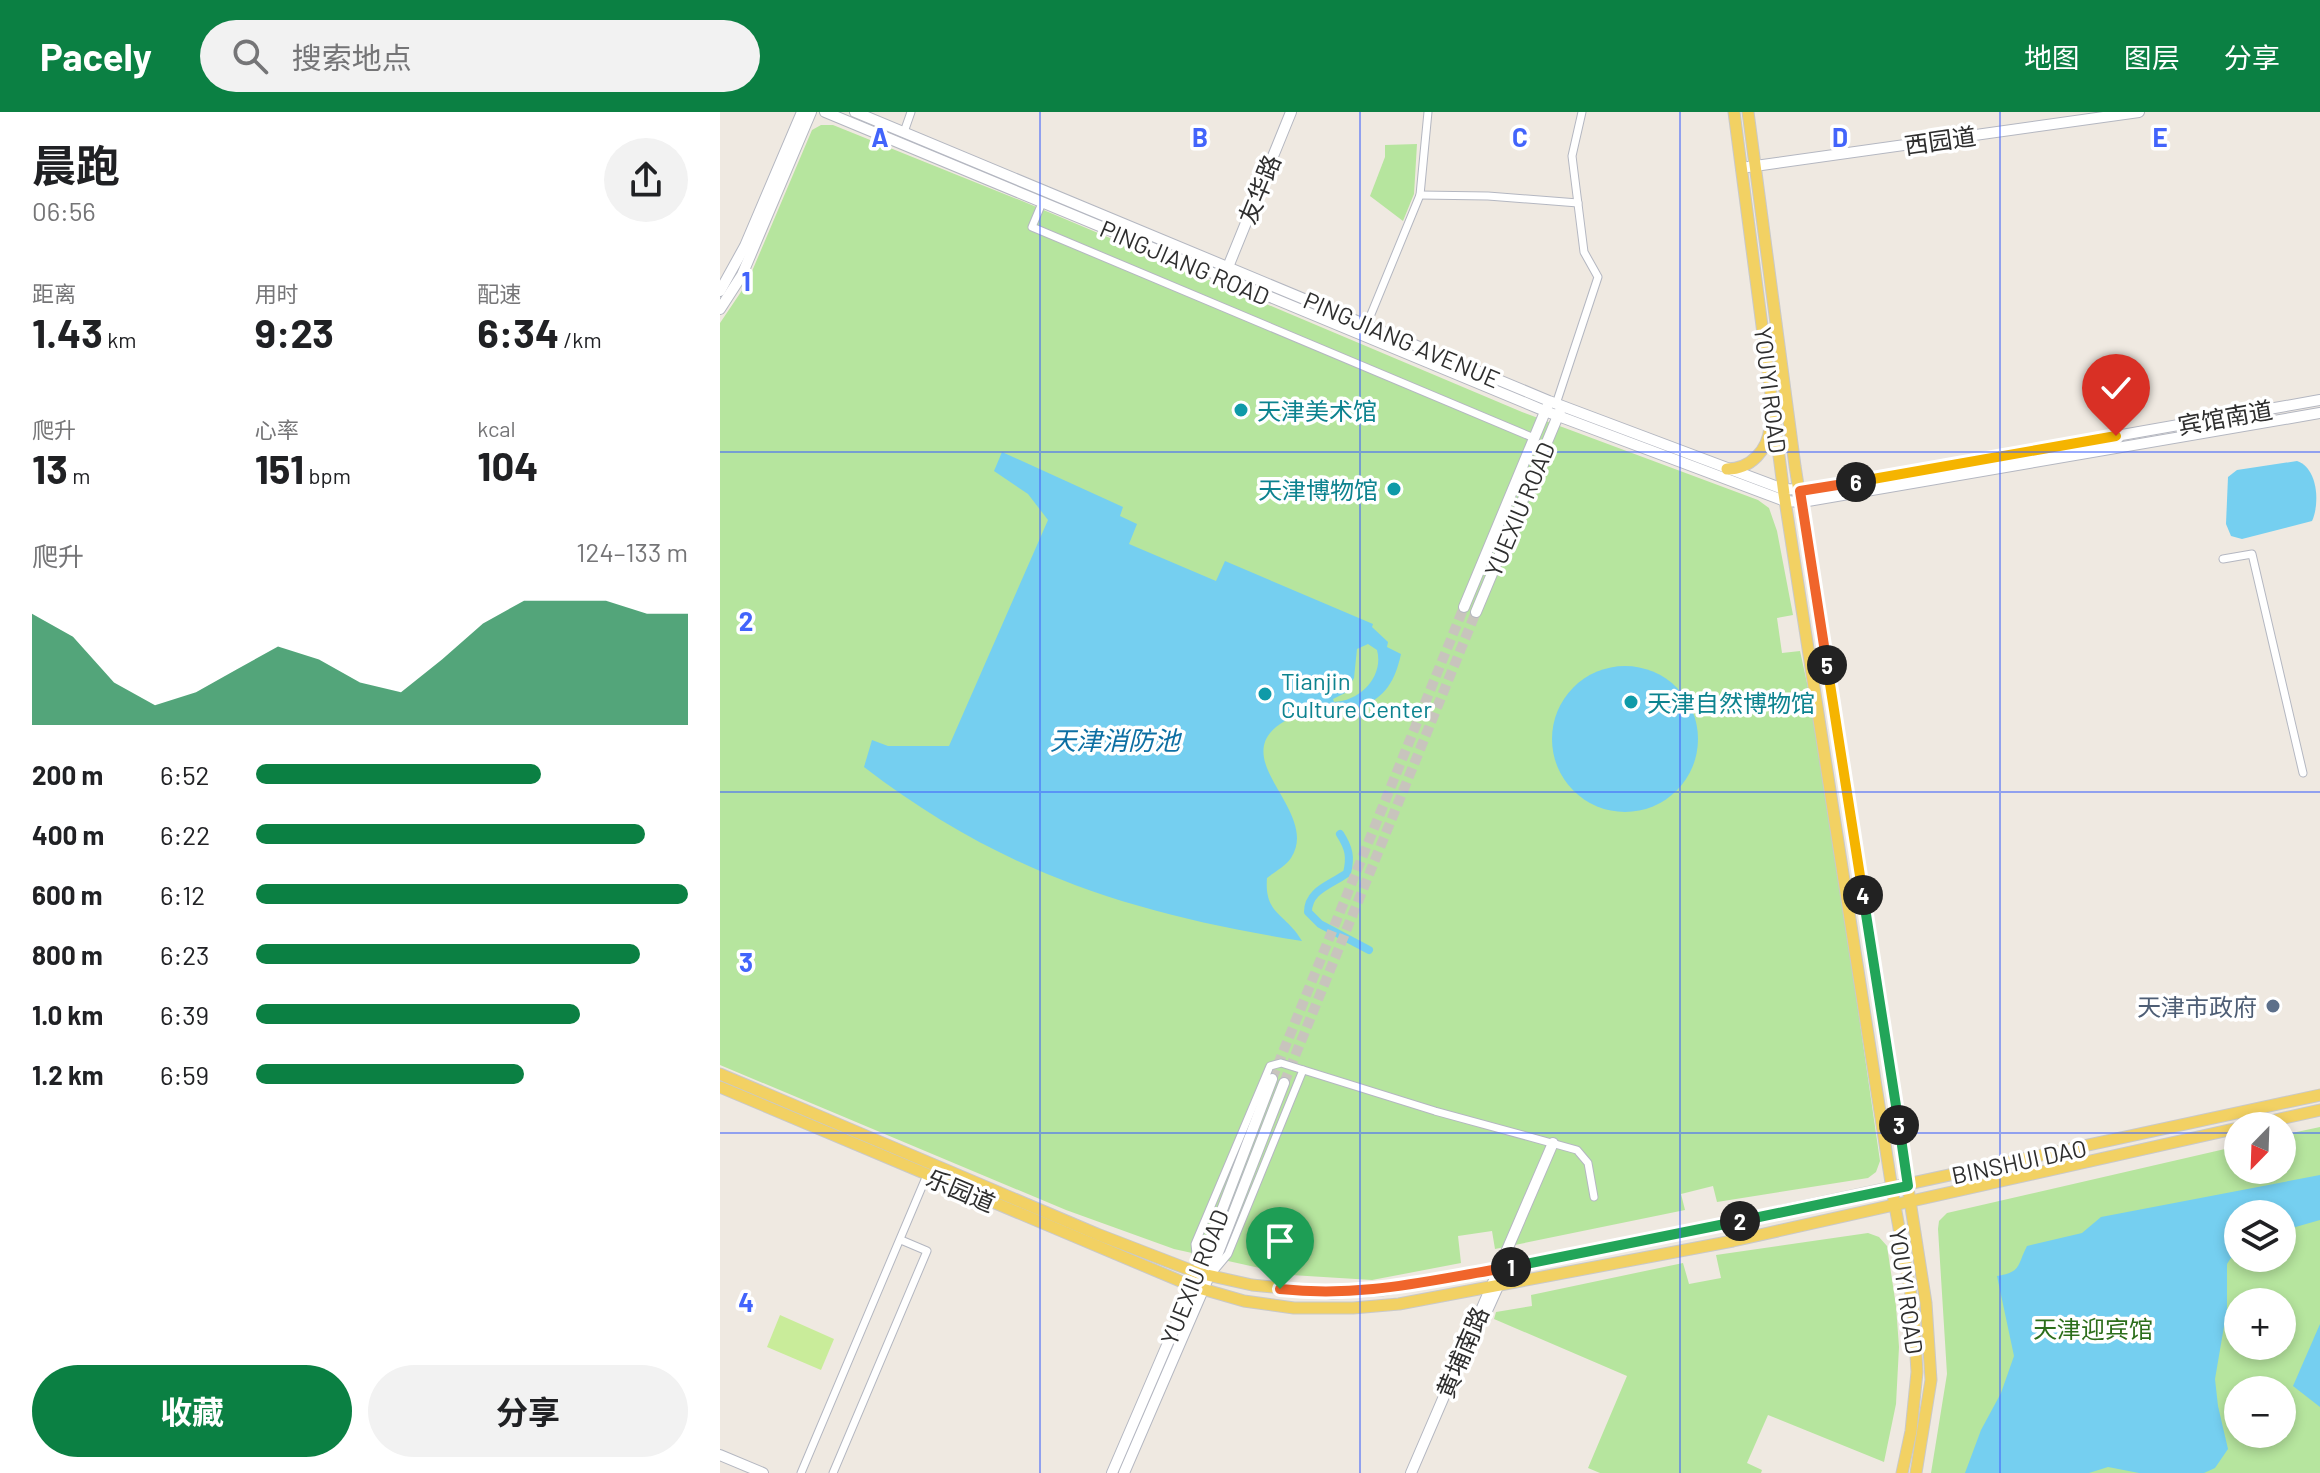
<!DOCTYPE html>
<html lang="zh">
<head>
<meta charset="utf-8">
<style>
	:root { --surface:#fff; --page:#f2f2f2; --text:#202124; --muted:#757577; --accent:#0b8043 }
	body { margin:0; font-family:Barlow,"Noto Sans SC",sans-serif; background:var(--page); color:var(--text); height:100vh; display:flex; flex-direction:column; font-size:30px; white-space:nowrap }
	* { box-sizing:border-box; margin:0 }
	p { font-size:26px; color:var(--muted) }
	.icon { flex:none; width:44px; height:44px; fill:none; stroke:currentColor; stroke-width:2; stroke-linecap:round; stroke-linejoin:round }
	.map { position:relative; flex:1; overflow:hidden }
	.sheet { display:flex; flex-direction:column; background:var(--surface); width:720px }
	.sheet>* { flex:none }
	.needle { width:52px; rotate:203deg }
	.fabs { position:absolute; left:1504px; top:1000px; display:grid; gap:16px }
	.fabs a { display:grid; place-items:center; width:72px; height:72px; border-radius:50%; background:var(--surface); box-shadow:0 4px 12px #0003; font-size:40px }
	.pin { position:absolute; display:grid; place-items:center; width:68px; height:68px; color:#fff; margin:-82px -34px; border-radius:50% 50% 50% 0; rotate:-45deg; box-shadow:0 0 8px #0007 }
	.pin .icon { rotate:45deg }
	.km { position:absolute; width:40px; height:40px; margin:-20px; border-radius:50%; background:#222; color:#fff; font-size:22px; line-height:40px; text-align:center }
	.round { display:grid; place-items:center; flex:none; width:84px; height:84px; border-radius:42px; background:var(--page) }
	.overview { display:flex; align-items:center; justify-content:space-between; height:136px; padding:0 32px }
	h1 { font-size:44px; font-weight:700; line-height:60px }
	.figures { display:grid; grid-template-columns:repeat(3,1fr); gap:12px; height:136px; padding:8px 32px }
	.figures div { display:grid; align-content:center }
	.figures b { font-size:40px; font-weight:700 }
	.figures small { font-size:22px; font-weight:400 }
	.figures p { font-size:22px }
	.chart { height:224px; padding:16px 32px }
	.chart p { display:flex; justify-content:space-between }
	.chart svg { width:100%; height:144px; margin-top:8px; fill:var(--accent); opacity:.7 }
	.primary-button { display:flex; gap:16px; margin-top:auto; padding:16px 32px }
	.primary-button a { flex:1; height:92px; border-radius:48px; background:var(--accent); color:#fff; font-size:32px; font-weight:700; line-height:92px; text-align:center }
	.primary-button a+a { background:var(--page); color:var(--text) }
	ul { padding:0 32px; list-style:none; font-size:26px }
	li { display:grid; grid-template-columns:128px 96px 1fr; align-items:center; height:60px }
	li i { height:20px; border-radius:10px; background:var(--accent) }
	header { display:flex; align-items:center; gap:48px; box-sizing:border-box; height:112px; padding:0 40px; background:var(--accent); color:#fff }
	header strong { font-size:38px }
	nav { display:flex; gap:44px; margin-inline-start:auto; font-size:28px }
	.search { width:560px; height:72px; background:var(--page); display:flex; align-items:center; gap:20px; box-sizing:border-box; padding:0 28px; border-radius:44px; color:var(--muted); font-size:30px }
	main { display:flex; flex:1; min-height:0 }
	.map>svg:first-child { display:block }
</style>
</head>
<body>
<header>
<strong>Pacely</strong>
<div class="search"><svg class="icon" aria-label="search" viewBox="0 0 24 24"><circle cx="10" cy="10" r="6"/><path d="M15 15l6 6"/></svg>搜索地点</div>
<nav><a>地图</a><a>图层</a><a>分享</a></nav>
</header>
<main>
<section class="sheet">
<div class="overview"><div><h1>晨跑</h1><p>06:56</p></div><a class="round"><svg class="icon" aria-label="share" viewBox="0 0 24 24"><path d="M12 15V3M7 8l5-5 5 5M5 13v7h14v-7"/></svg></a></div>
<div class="figures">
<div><p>距离</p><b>1.43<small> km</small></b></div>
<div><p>用时</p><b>9:23</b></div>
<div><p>配速</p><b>6:34<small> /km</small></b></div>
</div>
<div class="figures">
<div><p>爬升</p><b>13<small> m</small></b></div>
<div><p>心率</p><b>151<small> bpm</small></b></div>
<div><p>kcal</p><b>104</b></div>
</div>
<div class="chart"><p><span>爬升</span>124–133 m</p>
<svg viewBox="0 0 160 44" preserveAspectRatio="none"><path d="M0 44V10L10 17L20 31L30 38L40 34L50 27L60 20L70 24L80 31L90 34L100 24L110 13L120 6L130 6L140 6L150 10L160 10V44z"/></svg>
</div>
<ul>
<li><b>200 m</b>6:52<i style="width:66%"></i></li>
<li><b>400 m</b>6:22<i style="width:90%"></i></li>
<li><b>600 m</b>6:12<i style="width:100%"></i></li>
<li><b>800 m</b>6:23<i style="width:89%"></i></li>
<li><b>1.0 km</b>6:39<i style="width:75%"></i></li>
<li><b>1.2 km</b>6:59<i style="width:62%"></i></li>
</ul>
<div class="primary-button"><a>收藏</a><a>分享</a></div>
</section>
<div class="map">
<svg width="1600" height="1361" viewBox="0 0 1600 1361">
	<rect width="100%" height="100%" fill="#efe9e1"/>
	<g fill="#b6e59e" fill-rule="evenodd">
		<path d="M 101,13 L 113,13 L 307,91 L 802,300 L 1038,388 L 1049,396 L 1057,419 L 1073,503 L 1057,506 L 1062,541 L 1080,539 L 1098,621 L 1160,1049 L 1156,1060 L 1148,1066 L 997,1090 L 993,1074 L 961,1082 L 965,1098 L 775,1137 L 772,1119 L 738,1124 L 741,1151 L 652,1168 L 571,1163 L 454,1137 L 346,1098 L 0,953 L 0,211 L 27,171 L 92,18 Z"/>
		<path d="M 697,32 L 694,82 L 683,109 L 650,84 L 665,45 L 665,33 Z"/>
		<path d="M 1600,1015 L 1600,1361 L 1211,1361 L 1227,1262 L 1218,1117 L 1219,1109 L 1227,1101 L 1518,1034 L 1518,1058 L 1562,1058 L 1562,1023 ZM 1518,1102 L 1562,1102 L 1562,1146 L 1518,1146 ZM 1518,1190 L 1562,1190 L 1562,1234 L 1518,1234 ZM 1518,1278 L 1562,1278 L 1562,1322 L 1518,1322 Z"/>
		<path d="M 1148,1121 L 1159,1125 L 1167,1134 L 1176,1194 L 1179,1235 L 1176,1292 L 1164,1350 L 1048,1303 L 1027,1351 L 1042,1358 L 1041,1361 L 880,1361 L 868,1356 L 907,1264 L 774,1207 L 776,1200 L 812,1194 L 811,1183 L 963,1151 L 969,1172 L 1001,1166 L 996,1143 Z"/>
	</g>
	<path fill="#c9ec9a" d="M 60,1203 L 114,1227 L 101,1258 L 47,1235 Z"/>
	<g fill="#75cff0" fill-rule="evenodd">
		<path d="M 282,340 L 403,395 L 400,404 L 417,412 L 409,432 L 496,469 L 505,449 L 653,512 L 652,515 L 668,530 L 667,535 L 681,542 C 675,569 666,585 639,596 L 638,594 L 623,599 L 612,599 L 608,595 L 602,595 C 588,600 568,605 556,615 C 512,652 600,701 571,746 C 566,754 554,760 547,766 C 544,803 566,801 582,829 C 413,802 282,761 144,655 L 152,628 L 168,634 L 229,634 L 328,408 L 308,382 L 274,359 ZM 648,532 L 657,538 C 664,564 641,589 614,590 L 613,587 L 625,581 L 634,566 L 637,537 Z"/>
		<path d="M 1577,349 C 1598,356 1600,392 1592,409 L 1522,427 L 1511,424 L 1506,412 L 1508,365 L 1517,358 Z"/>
		<circle cx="905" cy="627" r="73"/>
		<path d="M 1600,1063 L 1600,1108 L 1562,1119 L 1562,1102 L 1518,1102 L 1518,1135 L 1507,1152 L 1507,1197 L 1495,1267 L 1498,1294 L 1508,1337 L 1495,1356 L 1484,1361 L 1419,1361 L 1388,1355 L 1369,1361 L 1245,1361 L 1261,1318 L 1281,1281 L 1294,1244 L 1277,1164 C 1302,1160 1297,1153 1307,1134 L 1362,1121 L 1381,1105 Z"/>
		<path d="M 1600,1212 L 1600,1295 L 1573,1274 Z"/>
	</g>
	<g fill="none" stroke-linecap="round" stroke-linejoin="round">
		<path stroke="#75cff0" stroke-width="8" d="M 620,722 C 629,736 631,745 627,761 C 611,773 588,778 588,800 L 600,812 L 649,838"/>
		<g stroke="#c8c4bd" stroke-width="10" stroke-dasharray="10 5" stroke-linecap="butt">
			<path d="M 552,967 L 744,495"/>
			<path d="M 564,971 L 756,500"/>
		</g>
		<g stroke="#b4b7c1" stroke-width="9">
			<g id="street">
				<path d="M 184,20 L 191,0"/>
				<path d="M 700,83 L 768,84 L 858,91"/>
				<path d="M 322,91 L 312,115 L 814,326"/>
				<path d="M 647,212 L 700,83 L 708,0"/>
				<path d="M 836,292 L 878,165 L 864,140 L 852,44 L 862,0"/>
				<path d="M 1503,447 L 1532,442 L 1583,661"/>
				<path d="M 478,1159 L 475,1132 L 550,954 L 561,951 L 715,999 L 857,1038 L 868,1051 L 874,1085"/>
				<path d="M 493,1160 L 508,1142 L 583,958"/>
				<path d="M 81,1361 L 207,1063"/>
				<path d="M 113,1361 L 207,1139 L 181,1128"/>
			</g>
		</g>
		<g stroke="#b4b7c1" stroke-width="12">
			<g id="secondary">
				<path d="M 105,0 L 825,299 L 1065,389 L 1082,390 L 1600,301"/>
				<path d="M 135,0 L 829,289 L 1063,377 L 1090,378 L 1600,288"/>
				<path d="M 1021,56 L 1419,0"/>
				<path d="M 508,155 L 571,0"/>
				<path d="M 0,179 L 25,134 L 82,0"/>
				<path d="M 0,197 L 22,163 L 91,0"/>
				<path d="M 744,495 L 827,295"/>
				<path d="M 756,500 L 840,299"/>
				<path d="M 766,1201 L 789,1150"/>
				<path d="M 0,1343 L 43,1361"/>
				<path d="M 392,1361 L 478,1161 L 552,967"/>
				<path d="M 404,1361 L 489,1164 L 564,971"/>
				<path d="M 691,1361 L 833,1031"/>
			</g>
		</g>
		<g stroke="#c9c9c9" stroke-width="13">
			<g id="primary">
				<path d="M 1014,0 L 1064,382 L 1172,1077 L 1193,1194 L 1197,1260 L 1191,1319 L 1182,1361"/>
				<path d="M 1028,0 L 1075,354 L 1206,1191 L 1211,1268 L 1196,1361"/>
				<path d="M 1007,357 C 1031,357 1048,338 1050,315"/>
				<path d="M 0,962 L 377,1122 L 478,1161 L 532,1173 L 612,1181 L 661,1178 L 933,1127 L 1600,983"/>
				<path d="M 0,975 L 472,1174 L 524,1189 L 574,1196 L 633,1196 L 679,1192 L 1013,1129 L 1518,1016"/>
				<path d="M 1529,1014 L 1600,998"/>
			</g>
		</g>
		<use href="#street" stroke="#fff" stroke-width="7"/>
		<use href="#secondary" stroke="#fff" stroke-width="10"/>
		<use href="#primary" stroke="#f2d163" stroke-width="11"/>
	</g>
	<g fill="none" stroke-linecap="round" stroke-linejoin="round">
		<g stroke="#fff" stroke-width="16">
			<path id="split-1" d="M 560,1177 C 645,1186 709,1168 791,1155"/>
		</g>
		<g stroke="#fff" stroke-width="16">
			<path id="split-2" d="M 791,1155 L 1020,1109"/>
		</g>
		<g stroke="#fff" stroke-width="16">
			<path id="split-3" d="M 1020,1109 L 1188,1074 L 1179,1013"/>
		</g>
		<g stroke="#fff" stroke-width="16">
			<path id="split-4" d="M 1143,783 L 1179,1013"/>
		</g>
		<g stroke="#fff" stroke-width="16">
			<path id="split-5" d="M 1107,553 L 1143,783"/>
		</g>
		<g stroke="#fff" stroke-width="16">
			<path id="split-6" d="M 1107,553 L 1080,379 L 1136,370"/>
		</g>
		<g stroke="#fff" stroke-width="16">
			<path id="split-7" d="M 1136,370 L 1396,324"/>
		</g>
		<use href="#split-1" stroke="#f0652b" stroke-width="10"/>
		<use href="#split-2" stroke="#22a559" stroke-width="10"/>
		<use href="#split-3" stroke="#22a559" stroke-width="10"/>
		<use href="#split-4" stroke="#22a559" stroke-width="10"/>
		<use href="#split-5" stroke="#f5b400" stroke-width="10"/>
		<use href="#split-6" stroke="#f0652b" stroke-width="10"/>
		<use href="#split-7" stroke="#f5b400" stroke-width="10"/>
	</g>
	<path fill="none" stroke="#4264fb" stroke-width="2" stroke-opacity="0.55" d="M 320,0 L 320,1361M 640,0 L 640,1361M 960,0 L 960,1361M 1280,0 L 1280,1361M 0,340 L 1600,340M 0,680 L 1600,680M 0,1021 L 1518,1021M 1562,1021 L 1600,1021"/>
	<g fill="#0f9aa8" stroke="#fff" stroke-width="3">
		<circle cx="521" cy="298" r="8"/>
		<circle cx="674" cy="377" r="8"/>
		<circle cx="545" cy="582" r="8"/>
		<circle cx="911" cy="590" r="8"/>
	</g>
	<circle fill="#5c6f8a" stroke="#fff" stroke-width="3" cx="1553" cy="894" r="8"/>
	<g text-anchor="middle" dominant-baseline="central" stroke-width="7" stroke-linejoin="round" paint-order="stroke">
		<g font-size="24" fill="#2e2e2e" stroke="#fff">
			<text transform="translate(1220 28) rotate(-8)">西园道</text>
			<text transform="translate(539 77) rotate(-68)">友华路</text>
			<text transform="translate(465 150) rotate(23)">PINGJIANG ROAD</text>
			<text transform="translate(682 227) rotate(23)">PINGJIANG AVENUE</text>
			<text transform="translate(1051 278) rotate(83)">YOUYI ROAD</text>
			<text transform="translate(1505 305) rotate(-10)">宾馆南道</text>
			<text transform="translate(799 397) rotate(-67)">YUEXIU ROAD</text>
			<text transform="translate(1299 1049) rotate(-12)">BINSHUI DAO</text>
			<text transform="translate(241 1078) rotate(23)">乐园道</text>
			<text transform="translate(474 1165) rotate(-68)">YUEXIU ROAD</text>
			<text transform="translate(1187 1179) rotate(82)">YOUYI ROAD</text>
			<text transform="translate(742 1240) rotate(-67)">黄埔南路</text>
		</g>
		<g font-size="24" fill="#0d838f" stroke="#fff" text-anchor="start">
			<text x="537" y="298">天津美术馆</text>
			<text x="658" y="377" text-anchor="end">天津博物馆</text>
			<text x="561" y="568">Tianjin<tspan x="561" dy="28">Culture Center</tspan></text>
			<text x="927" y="590">天津自然博物馆</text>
		</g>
		<g font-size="24" fill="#4e5e75" stroke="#fff" text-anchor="end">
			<text x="1537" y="894">天津市政府</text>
		</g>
		<g font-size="24" fill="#2c6e1b" stroke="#fff">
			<text x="1373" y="1216">天津迎宾馆</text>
		</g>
		<g font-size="26" font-style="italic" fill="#0d6fa3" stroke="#fff">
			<text x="395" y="627">天津消防池</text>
		</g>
	</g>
	<g font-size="26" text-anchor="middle" font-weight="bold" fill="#4264fb" stroke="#fff" stroke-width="7" stroke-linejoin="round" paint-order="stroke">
		<text x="160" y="35">A</text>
		<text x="480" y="35">B</text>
		<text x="800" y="35">C</text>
		<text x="1120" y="35">D</text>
		<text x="1440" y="35">E</text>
		<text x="26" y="179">1</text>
		<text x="26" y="519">2</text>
		<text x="26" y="860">3</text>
		<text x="26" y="1200">4</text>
	</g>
</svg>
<div class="fabs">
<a><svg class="needle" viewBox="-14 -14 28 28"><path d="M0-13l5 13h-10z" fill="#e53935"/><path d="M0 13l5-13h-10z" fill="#757577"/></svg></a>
<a><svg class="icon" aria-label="layers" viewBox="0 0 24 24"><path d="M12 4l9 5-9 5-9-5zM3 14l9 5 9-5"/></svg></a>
<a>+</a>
<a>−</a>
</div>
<div class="pin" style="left:560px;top:1177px;background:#1e9e55"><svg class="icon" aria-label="arrive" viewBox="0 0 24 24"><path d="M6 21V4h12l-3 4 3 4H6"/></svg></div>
<div class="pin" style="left:1396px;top:324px;background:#d93025"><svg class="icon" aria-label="check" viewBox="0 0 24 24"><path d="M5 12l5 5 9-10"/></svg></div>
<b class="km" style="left:791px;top:1155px">1</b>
<b class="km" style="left:1020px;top:1109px">2</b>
<b class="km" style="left:1179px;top:1013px">3</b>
<b class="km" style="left:1143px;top:783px">4</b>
<b class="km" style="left:1107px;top:553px">5</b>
<b class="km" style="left:1136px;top:370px">6</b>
</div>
</main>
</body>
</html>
